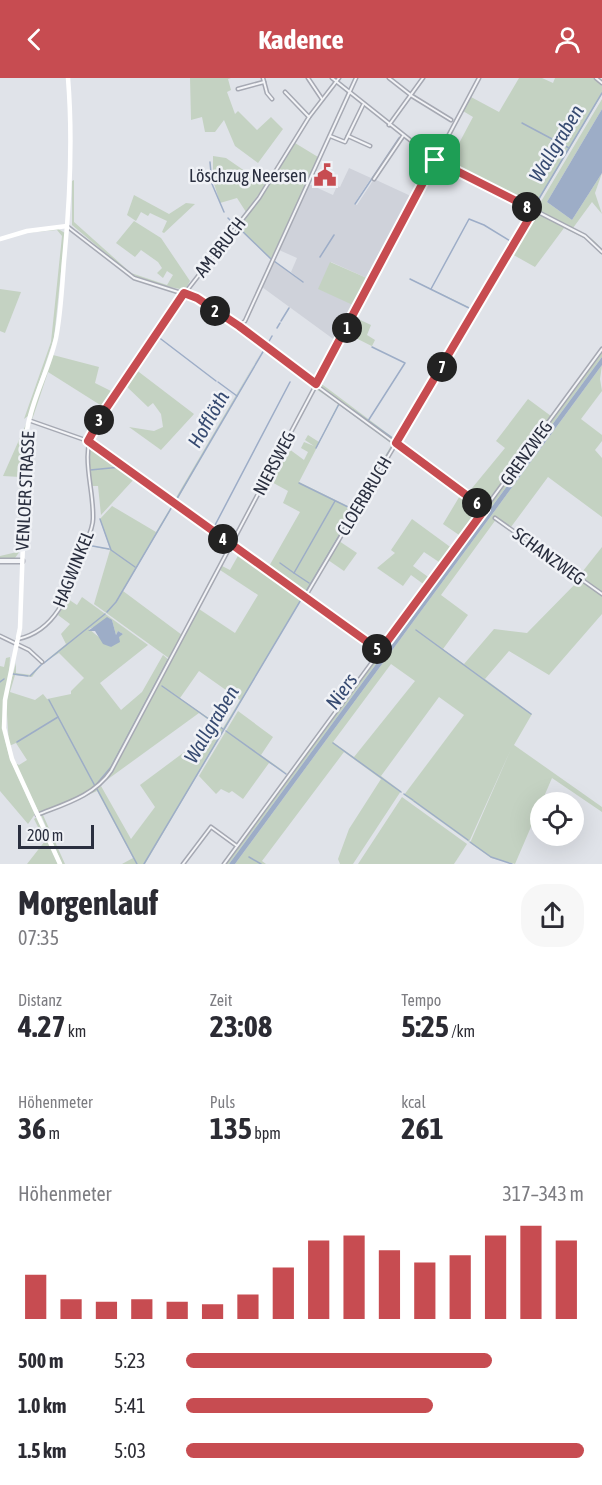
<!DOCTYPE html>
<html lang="de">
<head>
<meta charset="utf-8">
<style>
	:root { --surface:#fff; --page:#f7f7f7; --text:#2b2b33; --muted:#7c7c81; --accent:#c74c51 }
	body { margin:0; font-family:"Asap Condensed",sans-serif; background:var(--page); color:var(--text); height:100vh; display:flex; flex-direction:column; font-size:22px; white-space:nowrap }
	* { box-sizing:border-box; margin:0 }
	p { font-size:20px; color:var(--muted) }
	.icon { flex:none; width:33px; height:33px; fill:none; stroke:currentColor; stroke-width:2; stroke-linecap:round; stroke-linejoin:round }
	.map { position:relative; height:786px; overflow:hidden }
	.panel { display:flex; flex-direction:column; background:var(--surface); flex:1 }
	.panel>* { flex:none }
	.fabs { position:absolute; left:530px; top:714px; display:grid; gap:12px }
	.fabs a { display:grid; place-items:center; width:54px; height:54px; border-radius:50%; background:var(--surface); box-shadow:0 6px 24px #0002; font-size:30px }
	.scale { position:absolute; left:18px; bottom:15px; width:76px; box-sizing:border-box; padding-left:6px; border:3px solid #2a2f3f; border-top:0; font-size:16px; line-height:21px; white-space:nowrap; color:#2a2f3f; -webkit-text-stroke:4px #f0f2f6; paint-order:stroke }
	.pin { position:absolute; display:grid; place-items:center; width:51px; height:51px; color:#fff; margin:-26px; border-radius:12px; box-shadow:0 3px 9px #0006 }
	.km { position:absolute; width:30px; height:30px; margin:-15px; border-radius:50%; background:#222; color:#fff; font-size:16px; line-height:30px; text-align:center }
	.round { display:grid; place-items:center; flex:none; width:63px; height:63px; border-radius:24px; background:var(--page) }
	.head { display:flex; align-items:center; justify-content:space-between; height:102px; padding:0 18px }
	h1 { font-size:33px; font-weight:700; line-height:45px }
	.stats { display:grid; grid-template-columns:repeat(3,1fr); gap:9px; height:102px; padding:6px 18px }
	.stats div { display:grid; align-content:center }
	.stats b { font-size:30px; font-weight:700 }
	.stats small { font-size:16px; font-weight:400 }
	.stats p { font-size:16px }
	.chart { height:168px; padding:12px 18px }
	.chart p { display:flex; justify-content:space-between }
	.chart svg { width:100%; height:108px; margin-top:6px; stroke:var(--accent); stroke-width:6 }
	ul { padding:0 18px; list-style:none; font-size:20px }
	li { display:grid; grid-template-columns:96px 72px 1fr; align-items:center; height:45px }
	li i { height:15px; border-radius:8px; background:var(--accent) }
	header { display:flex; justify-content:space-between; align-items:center; height:78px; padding:0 18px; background:var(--accent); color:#fff; font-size:27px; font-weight:700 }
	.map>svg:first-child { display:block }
</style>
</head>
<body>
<header><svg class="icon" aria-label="back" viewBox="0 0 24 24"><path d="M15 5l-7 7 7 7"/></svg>Kadence<svg class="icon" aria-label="person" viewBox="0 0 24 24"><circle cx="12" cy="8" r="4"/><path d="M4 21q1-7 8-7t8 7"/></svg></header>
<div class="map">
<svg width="602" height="786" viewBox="0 0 602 786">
	<rect width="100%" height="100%" fill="#e0e3e9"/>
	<path fill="#cfd2da" d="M 349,90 L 371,100 L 354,126 L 357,127 L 374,101 L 413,119 L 369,201 L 331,184 L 319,211 L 355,227 L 336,263 L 262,209 L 274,183 L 303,204 L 291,194 L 297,180 L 279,172 L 309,106 L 333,117 L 337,108 L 340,109 Z"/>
	<g fill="#c4d2c2" fill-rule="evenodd">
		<path d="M 190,0 L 231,0 L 228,1 L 231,12 L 227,14 L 235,36 L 238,33 L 257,52 L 271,39 L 283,51 L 258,85 L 235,68 L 224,42 L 215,54 L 205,54 L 202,39 L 191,42 Z"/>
		<path d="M 519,0 L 542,0 L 553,5 L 555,0 L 593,0 L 602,8 L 602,16 L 534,130 L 448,86 L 473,39 L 463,33 L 471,19 L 499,34 Z"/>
		<path d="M 602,21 L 602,31 L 547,124 L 572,142 L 602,95 L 595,115 L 602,136 L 592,124 L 573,150 C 584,155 597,162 602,173 L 587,159 L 536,132 Z"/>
		<path d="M 295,65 L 318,79 L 271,181 L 237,149 L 258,125 L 277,95 L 276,100 L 282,103 L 285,98 L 277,94 Z"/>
		<path d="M 213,78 L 226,80 L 265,107 L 246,134 L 237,120 L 220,125 L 213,102 Z"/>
		<path d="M 432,82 L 434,83 L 315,303 L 355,228 L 318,211 L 330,184 L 369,201 Z"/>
		<path d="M 436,84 L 533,133 L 394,362 L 318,307 L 319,304 L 395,361 L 472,232 L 409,200 L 473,231 L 530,134 Z"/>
		<path d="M 74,102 L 74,144 L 131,195 L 167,207 L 173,197 L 167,193 L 163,200 L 157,195 L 162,190 L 158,184 L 141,172 L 135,179 L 116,165 L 134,143 L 161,160 L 190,203 L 185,212 L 165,208 L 130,196 L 72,147 L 72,103 Z"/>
		<path d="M 134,117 L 169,136 L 186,125 L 195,126 L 164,155 L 162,154 L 167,143 L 150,135 L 148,138 L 141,134 L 136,143 L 127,137 Z"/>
		<path d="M 535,133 C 556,144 592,155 602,177 L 586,161 L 564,150 L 535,189 L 510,175 Z"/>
		<path d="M 58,151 L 65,155 L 54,260 L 28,338 L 24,341 L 51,264 L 62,158 L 57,152 L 25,155 Z"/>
		<path d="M 0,211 L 21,214 L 5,255 L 0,253 Z"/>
		<path d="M 354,239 L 371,247 L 367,257 L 375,262 L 372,268 L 405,285 L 346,255 Z"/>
		<path d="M 263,271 L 176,424 L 232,464 L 90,364 L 106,333 L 91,364 L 174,423 Z"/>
		<path d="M 602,274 L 602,279 L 229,786 L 226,786 Z"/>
		<path d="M 53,277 L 99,289 L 95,305 L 115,315 L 105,330 L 48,294 L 32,342 L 34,327 Z"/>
		<path d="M 602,287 L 600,301 L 602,313 L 581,341 L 602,357 L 602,363 L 595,372 L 602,380 L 602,439 L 548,399 L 511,449 L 497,440 L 441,517 L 468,537 L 443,571 L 464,586 L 494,551 L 527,555 L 580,501 L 602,518 L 602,536 L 549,597 L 509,573 L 485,601 L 532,636 L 514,667 L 602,729 L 602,734 L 552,700 L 515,786 L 491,780 L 470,765 L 511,671 L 469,764 L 404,717 L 464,637 L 439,619 L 381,698 L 401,713 L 353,786 L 340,786 L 338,781 L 349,751 L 381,701 L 344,674 L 262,783 L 266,786 L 235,786 ZM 391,586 L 415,603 L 354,679 L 333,664 Z"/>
		<path d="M 135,291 L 194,336 L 161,372 L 129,349 L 154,353 L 163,349 L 161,336 L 153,325 L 148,329 L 125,307 Z"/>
		<path d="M 317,308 L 394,366 L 304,517 L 252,480 L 268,490 L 300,434 L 283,425 L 288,413 L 268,402 L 285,368 L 304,382 L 308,374 L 301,370 L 304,364 L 314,368 L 305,362 L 308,357 L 319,364 L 338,326 L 316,311 ZM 339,327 L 392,366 L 354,431 L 299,404 Z"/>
		<path d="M 528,321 L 551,338 L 484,429 L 397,365 L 468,415 L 505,370 L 496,363 Z"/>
		<path d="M 27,344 L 20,473 L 15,480 L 0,481 L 0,478 L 17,474 L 20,399 L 3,398 Z"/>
		<path d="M 90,367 L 230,467 L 173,428 L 123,513 L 182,557 L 170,581 L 94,526 L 110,472 L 86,467 L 110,471 L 100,441 L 112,428 L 156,454 L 172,427 L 135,400 L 101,437 L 98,408 L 91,408 L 88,378 Z"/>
		<path d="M 396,367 L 481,429 L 462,459 L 443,446 L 461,416 Z"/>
		<path d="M 412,441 L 453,471 L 442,486 L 424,474 L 413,488 L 431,501 L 426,508 L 411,497 L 403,508 L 377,490 L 395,475 L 391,472 Z"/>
		<path d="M 339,463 L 357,475 L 344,493 L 328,482 Z"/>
		<path d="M 602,469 L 602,515 L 579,498 Z"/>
		<path d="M 239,476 L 302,520 L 145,786 L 122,786 L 133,780 L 97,713 L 43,737 L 65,786 L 62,786 L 41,737 L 101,708 L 131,761 L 155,729 L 140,707 L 218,649 L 199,635 L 104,704 L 115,690 L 199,531 L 235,555 L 258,517 L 220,492 L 222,488 L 230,492 ZM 199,593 L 240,622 L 223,650 L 180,620 Z"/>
		<path d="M 82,519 L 148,567 L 100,605 L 121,632 L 142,614 L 163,577 L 169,582 L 105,700 L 77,720 L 39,735 L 15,685 L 19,687 L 27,682 L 16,665 L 9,668 L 6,621 L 16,585 L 16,595 L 31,597 L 42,585 L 32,599 L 15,597 L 10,614 L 35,622 L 43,616 L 47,621 L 71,616 L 71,613 L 84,600 L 59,575 L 43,585 L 66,566 L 61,556 L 70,546 L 58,537 L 68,521 L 77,527 ZM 112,542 L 116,557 L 118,553 L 123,556 L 118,558 L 111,569 L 89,551 Z"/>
		<path d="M 10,579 L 5,661 L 10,681 L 35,736 L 28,746 L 0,713 L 0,588 L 4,589 L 6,580 Z"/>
		<path d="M 238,633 L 273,659 L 261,677 L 288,696 L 269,685 L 243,721 L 232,713 L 229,715 L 221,711 L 216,716 L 199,698 Z"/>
		<path d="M 402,719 L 467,766 L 454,786 L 358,786 Z"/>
		<path d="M 37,739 L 58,786 L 27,786 L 45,763 L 34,741 Z"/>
	</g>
	<g fill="#9dadc7">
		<path d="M 602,31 L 602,95 L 572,142 L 547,124 Z"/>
		<path d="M 602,279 L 602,287 L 235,786 L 229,786 Z"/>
		<path d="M 107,539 L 112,542 L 116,557 L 118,553 L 123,556 L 119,559 L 120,564 L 111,569 L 103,566 L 95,553 L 88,553 Z"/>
	</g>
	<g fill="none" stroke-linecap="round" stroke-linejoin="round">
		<g stroke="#9dadc7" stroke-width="1.5">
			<path d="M 522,45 L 569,70"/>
			<path d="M 210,84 L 212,106 L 224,134"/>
			<path d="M 488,111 L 530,133"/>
			<path d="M 355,126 L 399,60"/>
			<path d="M 534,129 L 602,15"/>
			<path d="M 228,140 L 233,145"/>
			<path d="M 238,149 L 271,181"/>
			<path d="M 320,179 L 334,157"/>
			<path d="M 274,183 L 303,204"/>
			<path d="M 410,201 L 473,232"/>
			<path d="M 431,211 L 469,141 L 484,147 L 512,164"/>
			<path d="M 281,243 L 289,230"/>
			<path d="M 277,250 L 280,245"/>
			<path d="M 157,258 L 216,303"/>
			<path d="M 267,267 L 272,258"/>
			<path d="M 264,272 L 175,424 L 213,451 L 290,304"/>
			<path d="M 218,304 L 237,318"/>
			<path d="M 353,332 L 394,361"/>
			<path d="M 368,343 L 405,285 L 372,269"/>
			<path d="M 395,363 L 532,133"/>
			<path d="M 398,365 L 484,428"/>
			<path d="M 316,370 L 339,326 L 379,355"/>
			<path d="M 90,392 L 121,389 L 135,399"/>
			<path d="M 299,405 L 354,432"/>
			<path d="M 100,441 L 111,472 L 135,489"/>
			<path d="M 87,467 L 109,471"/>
			<path d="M 253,480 L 304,516"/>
			<path d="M 280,485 L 294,495"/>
			<path d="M 309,505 L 294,495 L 335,423"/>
			<path d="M 304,517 L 393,367"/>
			<path d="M 307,518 L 351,550"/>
			<path d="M 107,534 L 116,524 L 173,427 L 138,401"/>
			<path d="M 416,552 L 531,636"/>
			<path d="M 44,585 L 105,536"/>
			<path d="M 13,596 L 28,598"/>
			<path d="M 30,598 L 42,586"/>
			<path d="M 0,604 L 4,601"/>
			<path d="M 162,608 L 223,651"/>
			<path d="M 49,622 L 95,708 L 111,689 L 168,582"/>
			<path d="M 226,653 L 286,696"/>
			<path d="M 17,664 L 58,639"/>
			<path d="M 333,665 L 401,714"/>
			<path d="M 97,711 L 137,786"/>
			<path d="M 404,716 L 413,722"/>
			<path d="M 414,723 L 468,762"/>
			<path d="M 470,764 L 491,779 L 512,786"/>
			<path d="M 249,779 L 261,786"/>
			<path d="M 144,786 L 302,520"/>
		</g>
		<g stroke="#a6a9b3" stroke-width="5">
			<g id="minor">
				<path d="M 263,0 L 267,15 L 272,21"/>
				<path d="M 308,0 L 322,21"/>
				<path d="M 332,0 L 434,81 L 585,158 L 602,174"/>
				<path d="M 389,0 L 412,18 L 451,42"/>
				<path d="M 596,0 L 602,5"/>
				<path d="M 238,11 L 264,4"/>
				<path d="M 285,14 L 309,39"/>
				<path d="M 389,47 L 423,0"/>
				<path d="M 330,58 L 345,64 L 363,27"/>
				<path d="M 348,58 L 370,68"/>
				<path d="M 374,101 L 403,58"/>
				<path d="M 68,149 L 134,200 L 197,220 L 485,431"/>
				<path d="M 239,248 L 245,243 L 356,0"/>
				<path d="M 31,343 L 88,363 L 380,573"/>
				<path d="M 495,440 L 602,516"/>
				<path d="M 305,519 L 534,132"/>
				<path d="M 0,558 L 29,572 L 42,584"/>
				<path d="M 18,561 C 59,552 70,510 82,476 C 85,465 93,452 93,441 C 94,409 80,380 94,349 L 174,229 L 259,120 L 309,39 L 339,0"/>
				<path d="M 37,737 C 64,726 94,718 111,693 L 479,0"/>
				<path d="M 183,786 L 211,749 L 237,768"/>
				<path d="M 224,786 L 602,271"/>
			</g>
		</g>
		<g stroke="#a6a9b3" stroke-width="7">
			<path id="tertiary" d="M 0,483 L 22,483"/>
		</g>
		<use href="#minor" stroke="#f3f4f7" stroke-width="2"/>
		<use href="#tertiary" stroke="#f3f4f7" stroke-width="4"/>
		<g stroke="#fff" stroke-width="4.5">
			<path d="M 0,161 L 27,153 L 67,148"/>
			<path d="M 60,786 L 12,681 L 4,650 L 5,622 L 20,550 L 27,352 C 32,320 49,292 56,260 C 61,235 62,209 64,183 C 70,122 73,61 68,0"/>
		</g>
	</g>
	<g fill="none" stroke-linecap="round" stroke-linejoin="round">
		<g stroke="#fff" stroke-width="12">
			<path id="route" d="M 435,82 L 534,132 L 396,365 L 485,431 L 380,573 L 88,363 L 105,332 L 184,215 L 197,220 L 239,248 L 316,306 Z"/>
		</g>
		<use href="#route" stroke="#c74c51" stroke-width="8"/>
	</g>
	<defs>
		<g id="civic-bare" transform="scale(1.8)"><path d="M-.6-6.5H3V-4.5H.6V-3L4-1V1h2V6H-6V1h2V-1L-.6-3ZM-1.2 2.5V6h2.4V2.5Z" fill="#c74c51" stroke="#f0f2f6" stroke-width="2.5" paint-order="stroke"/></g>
	</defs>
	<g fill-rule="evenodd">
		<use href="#civic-bare" x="325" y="97"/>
	</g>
	<g text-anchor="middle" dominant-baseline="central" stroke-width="5" stroke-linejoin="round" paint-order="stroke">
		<g font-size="18" fill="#2a2f3f" stroke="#f0f2f6" text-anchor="end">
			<text x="307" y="97">Löschzug Neersen</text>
		</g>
		<g font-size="18" fill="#2a2f3f" stroke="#f0f2f6">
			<text transform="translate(220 169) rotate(-52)">AM BRUCH</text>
			<text transform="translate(526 375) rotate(-54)">GRENZWEG</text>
			<text transform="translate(274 385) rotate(-62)">NIERSWEG</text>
			<text transform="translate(25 413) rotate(-87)">VENLOER STRASSE</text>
			<text transform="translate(364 418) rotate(-59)">CLOERBRUCH</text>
			<text transform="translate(549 478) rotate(36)">SCHANZWEG</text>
			<text transform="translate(73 491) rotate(-68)">HAGWINKEL</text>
		</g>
		<g font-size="20" font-style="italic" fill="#364a71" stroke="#f0f2f6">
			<text transform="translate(556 65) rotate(-59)">Wallgraben</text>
			<text transform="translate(208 341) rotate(-60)">Hofflöth</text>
			<text transform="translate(341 613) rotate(-54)">Niers</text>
			<text transform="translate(211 646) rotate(-59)">Wallgraben</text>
		</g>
	</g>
</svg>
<div class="fabs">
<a><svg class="icon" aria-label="locate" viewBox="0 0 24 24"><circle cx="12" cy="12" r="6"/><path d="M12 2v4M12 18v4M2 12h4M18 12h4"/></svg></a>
</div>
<div class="scale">200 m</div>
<div class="pin" style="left:435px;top:82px;background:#1e9e55"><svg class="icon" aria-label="arrive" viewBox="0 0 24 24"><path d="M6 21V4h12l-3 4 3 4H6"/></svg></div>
<b class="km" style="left:347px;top:250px">1</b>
<b class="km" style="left:215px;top:233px">2</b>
<b class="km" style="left:99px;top:342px">3</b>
<b class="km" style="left:223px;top:461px">4</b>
<b class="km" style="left:377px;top:571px">5</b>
<b class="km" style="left:477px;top:425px">6</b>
<b class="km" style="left:442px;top:289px">7</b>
<b class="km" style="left:527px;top:129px">8</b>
</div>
<section class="panel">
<div class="head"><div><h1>Morgenlauf</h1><p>07:35</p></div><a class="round"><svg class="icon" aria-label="share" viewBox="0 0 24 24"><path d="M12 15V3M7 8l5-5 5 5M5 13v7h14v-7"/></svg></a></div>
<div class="stats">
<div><p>Distanz</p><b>4.27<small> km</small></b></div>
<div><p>Zeit</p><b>23:08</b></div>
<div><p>Tempo</p><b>5:25<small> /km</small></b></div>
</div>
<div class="stats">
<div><p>Höhenmeter</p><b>36<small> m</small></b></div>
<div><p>Puls</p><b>135<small> bpm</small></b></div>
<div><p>kcal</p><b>261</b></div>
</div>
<div class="chart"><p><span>Höhenmeter</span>317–343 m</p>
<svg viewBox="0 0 160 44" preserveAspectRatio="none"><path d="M5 44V26M15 44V36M25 44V37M35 44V36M45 44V37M55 44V38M65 44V34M75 44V23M85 44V12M95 44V10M105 44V16M115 44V21M125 44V18M135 44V10M145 44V6M155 44V12"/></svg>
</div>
<ul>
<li><b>500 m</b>5:23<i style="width:77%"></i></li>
<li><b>1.0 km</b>5:41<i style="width:62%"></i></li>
<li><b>1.5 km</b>5:03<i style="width:100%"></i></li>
</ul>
</section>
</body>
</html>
